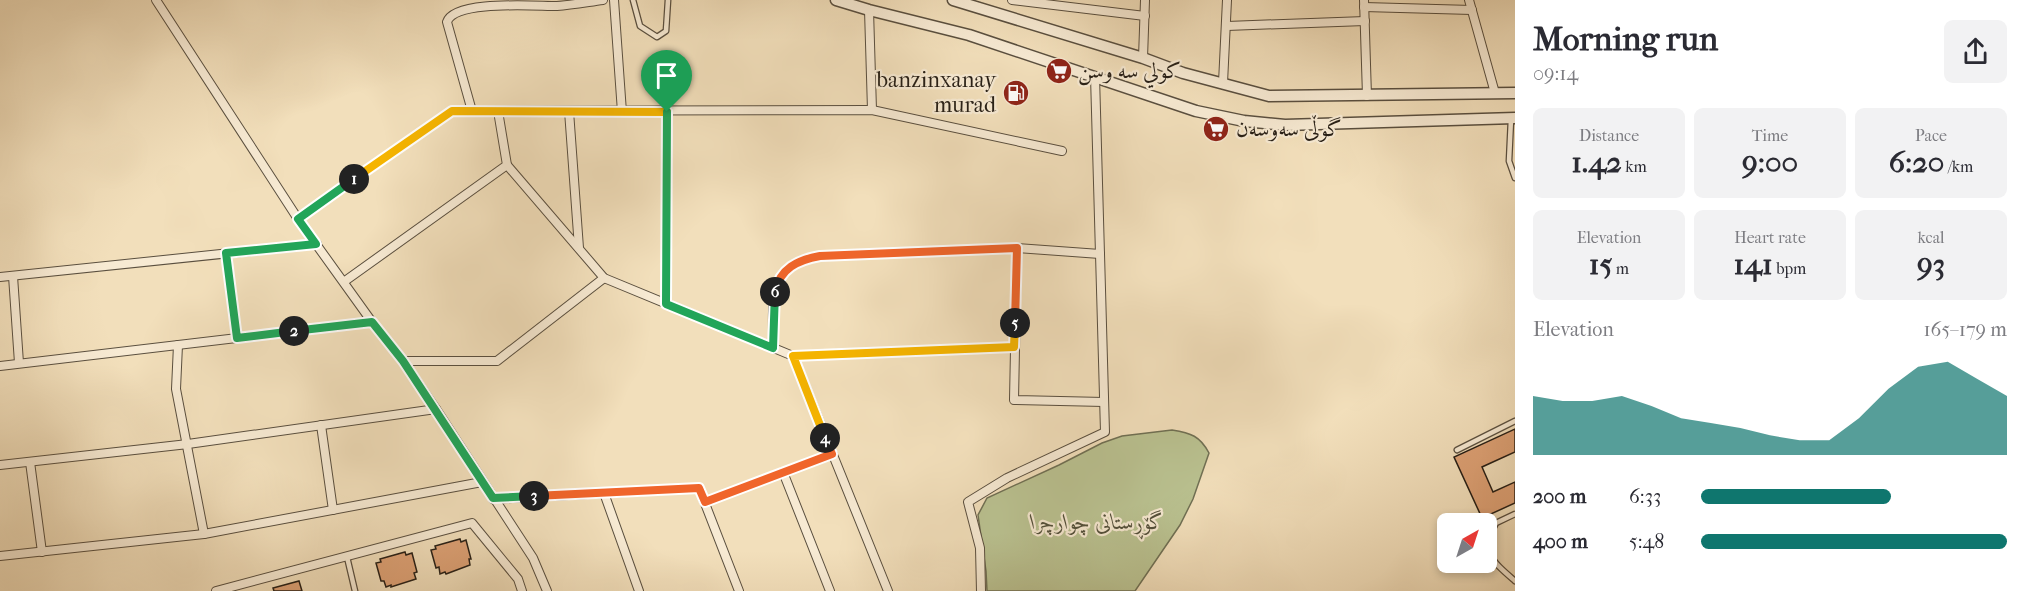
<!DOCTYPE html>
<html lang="en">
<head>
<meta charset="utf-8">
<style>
	:root { --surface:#fff; --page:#f2f2f3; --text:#2b2b33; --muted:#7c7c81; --accent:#0f766e }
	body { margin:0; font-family:"IM FELL French Canon",Amiri,serif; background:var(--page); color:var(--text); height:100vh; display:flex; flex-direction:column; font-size:22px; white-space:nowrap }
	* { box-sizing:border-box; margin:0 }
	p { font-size:20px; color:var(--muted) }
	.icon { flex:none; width:33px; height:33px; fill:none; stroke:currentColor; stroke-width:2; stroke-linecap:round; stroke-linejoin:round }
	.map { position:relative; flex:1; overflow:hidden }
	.drawer { display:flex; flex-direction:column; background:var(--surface); width:510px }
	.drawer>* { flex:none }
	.needle { width:39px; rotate:39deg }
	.tools { position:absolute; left:1437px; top:513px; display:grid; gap:12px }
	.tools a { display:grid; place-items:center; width:60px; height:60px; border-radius:9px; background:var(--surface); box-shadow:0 3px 9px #0003; font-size:30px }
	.pin { position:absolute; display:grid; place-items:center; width:51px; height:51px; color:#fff; margin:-62px -26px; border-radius:50% 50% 50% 0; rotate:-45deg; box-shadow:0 0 6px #0007 }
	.pin .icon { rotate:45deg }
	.km { position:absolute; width:30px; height:30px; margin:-15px; border-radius:50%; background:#222; color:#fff; font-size:16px; line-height:30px; text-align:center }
	.round { display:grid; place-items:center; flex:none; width:63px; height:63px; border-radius:9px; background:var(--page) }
	.overview { display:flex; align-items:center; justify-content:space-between; height:102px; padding:0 18px }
	h1 { font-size:33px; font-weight:800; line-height:45px }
	.figures { display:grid; grid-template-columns:repeat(3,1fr); gap:9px; height:102px; padding:6px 18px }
	.figures div { display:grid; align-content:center; border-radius:9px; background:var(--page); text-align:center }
	.figures b { font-size:30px; font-weight:800 }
	.figures small { font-size:16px; font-weight:400 }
	.figures p { font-size:16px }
	.chart { height:168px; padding:12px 18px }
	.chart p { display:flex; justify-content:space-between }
	.chart svg { width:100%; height:108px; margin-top:6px; fill:var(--accent); opacity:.7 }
	ul { padding:0 18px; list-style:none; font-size:20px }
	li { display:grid; grid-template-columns:96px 72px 1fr; align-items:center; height:45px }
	li i { height:15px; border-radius:8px; background:var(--accent) }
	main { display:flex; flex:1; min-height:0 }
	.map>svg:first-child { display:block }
</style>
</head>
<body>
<main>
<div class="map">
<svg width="1515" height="591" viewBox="0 0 1515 591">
	<rect width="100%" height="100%" fill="#f2dfbb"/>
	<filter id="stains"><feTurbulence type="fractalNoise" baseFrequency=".00333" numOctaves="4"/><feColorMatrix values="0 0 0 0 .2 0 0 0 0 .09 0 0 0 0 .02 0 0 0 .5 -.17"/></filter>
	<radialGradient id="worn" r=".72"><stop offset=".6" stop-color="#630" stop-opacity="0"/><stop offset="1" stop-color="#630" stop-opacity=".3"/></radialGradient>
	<path fill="#bac291" stroke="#707054" stroke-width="1.5" d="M 1172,430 C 1191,433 1200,436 1209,453 L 1193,499 L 1180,525 L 1135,591 L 987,591 L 986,571 L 978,515 L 987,498 L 1059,465 L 1102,443 L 1122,436 Z"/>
	<g fill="#dda175" stroke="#271f16" stroke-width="1.5">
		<path d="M 1515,429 L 1515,452 L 1482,467 L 1493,492 L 1515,482 L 1515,503 L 1482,518 L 1454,457 Z"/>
		<path d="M 460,539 L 461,542 L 466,540 L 471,559 L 469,559 L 470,565 L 446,574 L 445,572 L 440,574 L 439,567 L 436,568 L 431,550 L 436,549 L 435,546 Z"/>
		<path d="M 405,552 L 406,555 L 412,553 L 417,572 L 414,573 L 416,579 L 391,587 L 391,585 L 386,587 L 384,581 L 381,581 L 376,563 L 381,562 L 380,559 Z"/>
		<path d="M 299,581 L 302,591 L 274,591 L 273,588 Z"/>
	</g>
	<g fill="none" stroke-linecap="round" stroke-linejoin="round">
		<g stroke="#5a4f3f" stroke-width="7">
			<g id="service">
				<path d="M 633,0 L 640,26 L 657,37 L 666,31 L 668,0"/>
				<path d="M 1511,119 L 1509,161 L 1515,178"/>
				<path d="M 1457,450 L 1515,421"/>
				<path d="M 1515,514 L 1496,523 C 1480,552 1492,561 1515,581"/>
				<path d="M 347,557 L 355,591"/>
			</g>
		</g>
		<g stroke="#5a4f3f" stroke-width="10">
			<g id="minor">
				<path d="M 156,0 L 298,219 L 372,322 L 403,361 L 436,409 L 533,558 L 547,591"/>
				<path d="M 614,0 L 622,112"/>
				<path d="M 1012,0 L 1145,16"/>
				<path d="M 1364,0 L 1367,96"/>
				<path d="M 1469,0 L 1495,93"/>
				<path d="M 1364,7 L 1472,10"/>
				<path d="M 869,10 L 872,110"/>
				<path d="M 1227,26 L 1365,21"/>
				<path d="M 1143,58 L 1145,0"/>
				<path d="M 1223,83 L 1227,0"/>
				<path d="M 472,111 L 447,22 C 454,0 532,6 557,6 C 572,5 588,2 603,0"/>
				<path d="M 569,111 L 579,248"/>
				<path d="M 507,165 L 604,278 L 793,356 L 1014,347"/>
				<path d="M 298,219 L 452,111 L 872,110 L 1062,151"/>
				<path d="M 1017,248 L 1014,400 L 1104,402"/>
				<path d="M 226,253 L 237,338"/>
				<path d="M 13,276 L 19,363"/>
				<path d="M 0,277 L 317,244"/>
				<path d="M 345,281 L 507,165 L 498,111"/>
				<path d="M 666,304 L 667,112"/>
				<path d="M 178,345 L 176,389 L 204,534"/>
				<path d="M 773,348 C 774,303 764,265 820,256 L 1017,248 L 1100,254"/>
				<path d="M 793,356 L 888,591"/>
				<path d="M 403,361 L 497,361 L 604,278"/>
				<path d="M 0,366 L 372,322"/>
				<path d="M 321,425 L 333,510"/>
				<path d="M 30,462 L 42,552"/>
				<path d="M 0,465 L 188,444 L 436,409"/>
				<path d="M 783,472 L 830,591"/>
				<path d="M 604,493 L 639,591"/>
				<path d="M 493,499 L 699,488 L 739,591"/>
				<path d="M 705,502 L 832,454"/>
				<path d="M 0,556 L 204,534 L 482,482"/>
				<path d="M 216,591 L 472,523 L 518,579 L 522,591"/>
				<path d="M 981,591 L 980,548 L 968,502 L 1007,478 L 1105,432 L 1095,76"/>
			</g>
		</g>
		<g stroke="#5a4f3f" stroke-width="13">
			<g id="tertiary">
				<path d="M 836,0 L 869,10 L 969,35 L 1196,111 L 1244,121 L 1285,125 L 1515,118"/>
				<path d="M 953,0 L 1143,58 L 1183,73 L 1269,96 L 1515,93"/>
			</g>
		</g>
		<use href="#service" stroke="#f7ead3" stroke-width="4.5"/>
		<use href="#minor" stroke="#f7ead3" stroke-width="8"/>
		<use href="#tertiary" stroke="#f7ead3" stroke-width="10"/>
	</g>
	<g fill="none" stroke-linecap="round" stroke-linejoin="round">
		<g stroke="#fff" stroke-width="12">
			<path id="split-1" d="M 354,179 L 452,111 L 667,112"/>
		</g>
		<g stroke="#fff" stroke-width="12">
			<path id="split-2" d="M 294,331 L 237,338 L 226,253 L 316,244 L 298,219 L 354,179"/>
		</g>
		<g stroke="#fff" stroke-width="12">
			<path id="split-3" d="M 294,331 L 372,322 L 403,361 L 493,498 L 534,496"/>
		</g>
		<g stroke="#fff" stroke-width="12">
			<path id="split-4" d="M 534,496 L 699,488 L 705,502 L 832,454 L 825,438"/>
		</g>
		<g stroke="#fff" stroke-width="12">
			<path id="split-5" d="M 825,438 L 793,356 L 1014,347 L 1015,323"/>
		</g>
		<g stroke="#fff" stroke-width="12">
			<path id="split-6" d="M 775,292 C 780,268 798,260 820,256 L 1017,248 L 1015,323"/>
		</g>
		<g stroke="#fff" stroke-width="12">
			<path id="split-7" d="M 667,112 L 666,304 L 773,348 L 775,292"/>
		</g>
		<use href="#split-1" stroke="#f5b400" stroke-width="8"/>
		<use href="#split-2" stroke="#22a559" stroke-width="8"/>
		<use href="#split-3" stroke="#22a559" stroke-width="8"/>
		<use href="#split-4" stroke="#f0652b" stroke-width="8"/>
		<use href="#split-5" stroke="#f5b400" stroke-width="8"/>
		<use href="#split-6" stroke="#f0652b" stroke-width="8"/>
		<use href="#split-7" stroke="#22a559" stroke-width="8"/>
	</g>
	<defs>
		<g id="supermarket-disc" transform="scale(1.35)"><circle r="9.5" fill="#8f2418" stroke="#f7ead3"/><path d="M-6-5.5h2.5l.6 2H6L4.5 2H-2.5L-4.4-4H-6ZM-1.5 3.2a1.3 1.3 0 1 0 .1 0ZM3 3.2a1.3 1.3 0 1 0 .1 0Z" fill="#fff"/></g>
		<g id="fuel-disc" transform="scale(1.35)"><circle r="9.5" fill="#8f2418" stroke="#f7ead3"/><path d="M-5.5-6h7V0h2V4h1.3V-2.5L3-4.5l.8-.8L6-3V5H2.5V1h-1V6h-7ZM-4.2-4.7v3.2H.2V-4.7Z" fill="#fff"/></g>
	</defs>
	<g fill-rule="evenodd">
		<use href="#supermarket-disc" x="1059" y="71"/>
		<use href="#fuel-disc" x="1016" y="93"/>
		<use href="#supermarket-disc" x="1216" y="129"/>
	</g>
	<g text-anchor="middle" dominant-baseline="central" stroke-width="4.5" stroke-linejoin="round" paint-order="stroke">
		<g font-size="22" fill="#271f16" stroke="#f7ead3" text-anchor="start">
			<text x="1078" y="71">كولي سه وسن</text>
			<text x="996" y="80" text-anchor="end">banzinxanay<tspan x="996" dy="25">murad</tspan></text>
			<text x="1236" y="129">گوڵی سەوسەن</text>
		</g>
		<g font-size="22" font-style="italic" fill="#53503b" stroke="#f7ead3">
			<text x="1098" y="522">گۆڕستانی چوارچرا</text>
		</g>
	</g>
	<rect width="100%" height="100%" filter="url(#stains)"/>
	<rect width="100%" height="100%" fill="url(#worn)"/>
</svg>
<div class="tools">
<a><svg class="needle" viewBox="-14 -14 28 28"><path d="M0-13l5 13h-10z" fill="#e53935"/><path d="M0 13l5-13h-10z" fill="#7c7c81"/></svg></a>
</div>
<div class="pin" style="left:667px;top:112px;background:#1e9e55"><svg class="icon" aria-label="arrive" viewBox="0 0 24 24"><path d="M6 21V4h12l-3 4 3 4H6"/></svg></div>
<b class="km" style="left:354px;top:179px">1</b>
<b class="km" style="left:294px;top:331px">2</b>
<b class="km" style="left:534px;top:496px">3</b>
<b class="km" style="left:825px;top:438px">4</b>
<b class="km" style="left:1015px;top:323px">5</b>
<b class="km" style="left:775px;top:292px">6</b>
</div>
<section class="drawer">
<div class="overview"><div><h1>Morning run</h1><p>09:14</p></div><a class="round"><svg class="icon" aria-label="share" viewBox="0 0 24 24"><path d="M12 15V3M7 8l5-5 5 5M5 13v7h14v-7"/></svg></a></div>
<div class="figures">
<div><p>Distance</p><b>1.42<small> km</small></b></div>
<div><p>Time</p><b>9:00</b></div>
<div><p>Pace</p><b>6:20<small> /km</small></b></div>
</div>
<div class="figures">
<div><p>Elevation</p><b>15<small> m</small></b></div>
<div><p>Heart rate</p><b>141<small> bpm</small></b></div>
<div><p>kcal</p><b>93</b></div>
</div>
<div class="chart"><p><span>Elevation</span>165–179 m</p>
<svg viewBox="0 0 160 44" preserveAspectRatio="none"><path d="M0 44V20L10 22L20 22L30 20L40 24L50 29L60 31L70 33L80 36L90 38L100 38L110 29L120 17L130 8L140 6L150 13L160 20V44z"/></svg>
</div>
<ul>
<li><b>200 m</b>6:33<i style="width:62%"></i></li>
<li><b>400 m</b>5:48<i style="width:100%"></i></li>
</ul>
</section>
</main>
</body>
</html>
